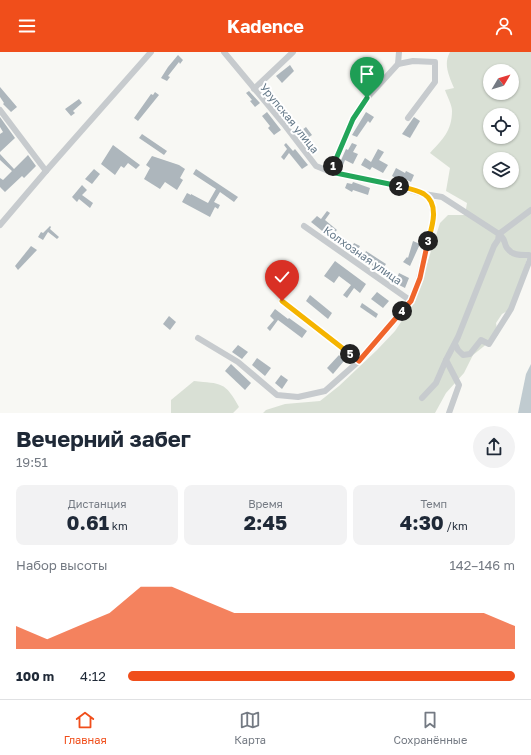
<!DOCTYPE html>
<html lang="ru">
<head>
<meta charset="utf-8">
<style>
	:root { --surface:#fff; --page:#f2f2f3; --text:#1f2937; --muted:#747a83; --line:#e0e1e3; --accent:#f04e1b }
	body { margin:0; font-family:"Golos Text",sans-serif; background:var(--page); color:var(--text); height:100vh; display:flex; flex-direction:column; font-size:15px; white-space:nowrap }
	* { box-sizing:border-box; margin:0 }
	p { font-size:13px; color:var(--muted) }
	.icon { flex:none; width:22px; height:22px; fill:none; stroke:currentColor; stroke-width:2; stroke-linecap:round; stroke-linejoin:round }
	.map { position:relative; height:361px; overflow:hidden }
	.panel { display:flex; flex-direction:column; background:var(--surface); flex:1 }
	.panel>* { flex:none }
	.needle { width:26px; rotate:52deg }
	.tools { position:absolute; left:483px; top:12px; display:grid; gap:8px }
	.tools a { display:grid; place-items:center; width:36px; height:36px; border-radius:50%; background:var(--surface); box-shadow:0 1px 3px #0004; font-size:20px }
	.pin { position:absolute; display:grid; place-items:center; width:34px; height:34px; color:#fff; margin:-41px -17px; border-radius:50% 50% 50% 0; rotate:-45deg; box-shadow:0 0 4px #0007 }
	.pin .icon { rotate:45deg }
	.km { position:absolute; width:20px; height:20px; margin:-10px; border-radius:50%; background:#222; color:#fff; font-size:11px; line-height:20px; text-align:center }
	.round { display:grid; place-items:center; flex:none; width:42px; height:42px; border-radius:21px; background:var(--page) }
	.head { display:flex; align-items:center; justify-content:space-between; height:68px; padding:0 16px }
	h1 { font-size:22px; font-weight:700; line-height:30px }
	.stats { display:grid; grid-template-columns:repeat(3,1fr); gap:6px; height:68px; padding:4px 16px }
	.stats div { display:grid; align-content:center; border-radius:8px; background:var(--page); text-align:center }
	.stats b { font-size:20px; font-weight:700 }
	.stats small { font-size:11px; font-weight:400 }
	.stats p { font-size:11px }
	.chart { height:112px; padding:8px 16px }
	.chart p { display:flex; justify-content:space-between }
	.chart svg { width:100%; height:72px; margin-top:4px; fill:var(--accent); opacity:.7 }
	ul { padding:0 16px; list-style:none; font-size:13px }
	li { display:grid; grid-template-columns:64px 48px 1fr; align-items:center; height:30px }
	li i { height:10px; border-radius:5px; background:var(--accent) }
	header { display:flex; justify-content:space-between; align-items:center; height:52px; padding:0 16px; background:var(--accent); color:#fff; font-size:18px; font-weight:700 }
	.tab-bar { display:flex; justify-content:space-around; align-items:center; height:56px; border-top:1px solid var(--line); background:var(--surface); font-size:11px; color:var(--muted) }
	.tab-bar a { display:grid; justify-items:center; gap:2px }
	.tab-bar .selected { color:var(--accent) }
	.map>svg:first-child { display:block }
</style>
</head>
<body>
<header><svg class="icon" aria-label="menu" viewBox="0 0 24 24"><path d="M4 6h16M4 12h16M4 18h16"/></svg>Kadence<svg class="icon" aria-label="person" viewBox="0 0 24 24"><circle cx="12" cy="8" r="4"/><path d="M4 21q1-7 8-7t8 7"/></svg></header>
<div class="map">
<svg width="531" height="361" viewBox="0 0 531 361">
	<rect width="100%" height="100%" fill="#f8f8f4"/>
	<g fill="#d9e0d5" fill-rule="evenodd">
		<path d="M 450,0 L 531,0 L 531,207 L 527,207 L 511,257 L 502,262 L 496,271 L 498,283 L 473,303 L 464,321 L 446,341 L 435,361 L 263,361 L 266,358 L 285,352 L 320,349 L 339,334 L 377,298 L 395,279 L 415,249 L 440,171 L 448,163 L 465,163 L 467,151 L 446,139 L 450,116 L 430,101 C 442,88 452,79 452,59 C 452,53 447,44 445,38 L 454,36 C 449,24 443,12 450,0 ZM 490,19 L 512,19 L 512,41 L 490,41 ZM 490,63 L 512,63 L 512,85 L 490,85 ZM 490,107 L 512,107 L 512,129 L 490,129 Z"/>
		<path d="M 194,329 C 221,332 225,329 239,355 L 233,361 L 171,361 L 171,348 Z"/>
	</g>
	<path fill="#c0cbd0" d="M 531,312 L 531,361 L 518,361 L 526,322 Z"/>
	<g fill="#adb6bc">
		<path d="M 178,3 L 183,8 L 180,12 L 179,10 L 168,24 L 170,25 L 167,29 L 161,26 L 168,15 Z"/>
		<path d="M 290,13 L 294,19 L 282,31 L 276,24 Z"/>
		<path d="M 0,35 L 17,55 L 11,60 L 3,52 L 4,51 L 0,45 Z"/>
		<path d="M 249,39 L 260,51 L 255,55 L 250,49 L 252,48 L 246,41 Z"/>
		<path d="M 155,40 L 159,43 L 138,69 L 134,66 L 151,42 L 153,43 Z"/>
		<path d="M 79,47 L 82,51 L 73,59 L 75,61 L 71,64 L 65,57 Z"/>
		<path d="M 267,60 L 281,78 L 274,83 L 268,76 L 270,74 L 262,64 Z"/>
		<path d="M 366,60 L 374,65 L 370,71 L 368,69 L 357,85 L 352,83 Z"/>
		<path d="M 0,65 L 15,86 L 0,100 L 0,82 L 3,80 L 0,75 Z"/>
		<path d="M 414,65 L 420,69 L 410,86 L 402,82 Z"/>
		<path d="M 306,75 L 312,83 L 303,89 L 298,81 Z"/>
		<path d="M 142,82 L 167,99 L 164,103 L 139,86 Z"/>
		<path d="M 286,91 L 293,99 L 295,97 L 308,113 L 302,117 L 289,101 L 284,108 L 281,105 L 287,97 L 284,93 Z"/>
		<path d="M 352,91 L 357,93 L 353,100 L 358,102 L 353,112 L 345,108 L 342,116 L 338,115 L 346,97 L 348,98 Z"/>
		<path d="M 113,93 L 140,113 L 136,117 L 128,111 L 124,116 L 121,114 L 115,123 L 101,112 Z"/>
		<path d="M 378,97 L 384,100 L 379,108 L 388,113 L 383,121 L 372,115 L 370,118 L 361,113 L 365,106 L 371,110 Z"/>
		<path d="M 0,102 L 14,117 L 28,103 L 36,114 L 24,126 L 22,124 L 5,140 L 0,135 L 0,126 L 3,128 L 12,119 L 0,108 Z"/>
		<path d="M 152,104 L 179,113 L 185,117 L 180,126 L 183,128 L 177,138 L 165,130 L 160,137 L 144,127 L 150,116 L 146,113 Z"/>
		<path d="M 396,116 L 405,121 L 406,119 L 414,123 L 411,130 L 399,124 L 397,127 L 392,124 Z"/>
		<path d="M 94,117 L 100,122 L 92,132 L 85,127 Z"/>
		<path d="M 196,117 L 238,145 L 234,150 L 220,140 L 214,150 L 220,153 L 218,157 L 215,155 L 210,165 L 182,150 L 187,141 L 191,143 L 191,142 L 208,151 L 216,137 L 193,122 Z"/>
		<path d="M 353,130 L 370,136 L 368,143 L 353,138 L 352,140 L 345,136 L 347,131 L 352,132 Z"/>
		<path d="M 82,133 L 87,138 L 82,143 L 93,151 L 90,156 L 79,147 L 77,150 L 72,145 Z"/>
		<path d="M 327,159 L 330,161 L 325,168 L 337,178 L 335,180 L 353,193 L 354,191 L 360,194 L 356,201 L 331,186 L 311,170 L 317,164 L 321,167 Z"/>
		<path d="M 50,174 L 51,175 L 50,177 L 59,185 L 57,187 L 48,180 L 43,188 L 38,185 L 41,180 L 43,181 Z"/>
		<path d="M 413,189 L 420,192 L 410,214 L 403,210 L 407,205 L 408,206 Z"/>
		<path d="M 31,194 L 37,198 L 18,218 L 15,214 Z"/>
		<path d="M 366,199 L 386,212 L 381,219 L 362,207 Z"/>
		<path d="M 335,209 L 366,232 L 360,241 L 354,236 L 347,246 L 343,243 L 351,233 L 339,224 L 334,231 L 324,224 Z"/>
		<path d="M 399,221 L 409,226 L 405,236 L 395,231 Z"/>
		<path d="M 377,240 L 389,249 L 383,256 L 371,247 Z"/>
		<path d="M 310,243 L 332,261 L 328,267 L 306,249 Z"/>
		<path d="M 362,251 L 378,262 L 376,266 L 360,255 Z"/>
		<path d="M 275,257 L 288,267 L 289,266 L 307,279 L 302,286 L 278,268 L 270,279 L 267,276 L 274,268 L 270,264 Z"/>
		<path d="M 169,264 L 176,270 L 170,278 L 163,272 Z"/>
		<path d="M 238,293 L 248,300 L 242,307 L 232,300 Z"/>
		<path d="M 339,303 L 344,309 L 333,322 L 327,316 Z"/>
		<path d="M 257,306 L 271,316 L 265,324 L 252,313 Z"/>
		<path d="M 231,312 L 251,331 L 245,338 L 225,319 Z"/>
		<path d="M 281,323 L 288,328 L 282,337 L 275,331 Z"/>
	</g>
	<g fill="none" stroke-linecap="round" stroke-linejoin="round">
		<g stroke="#c7cbce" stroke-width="6">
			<path d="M 224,0 L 283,71 L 316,114 L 331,120 L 397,134 L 424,142 L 442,145 L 499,182 C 507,189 503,190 507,196 C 513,204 521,203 529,203 L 531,205 L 511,257 L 489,292 L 481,288 L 470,302 L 463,303 L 458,298 L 455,292"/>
			<path d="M 398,12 L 413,9 L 435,10 L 435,30 L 408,66"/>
			<path d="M 254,37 L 293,0"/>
			<path d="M 0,58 L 46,119"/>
			<path d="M 331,120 L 353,67 L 367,46 L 398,12 L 399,0"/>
			<path d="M 0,173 L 46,119 L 151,0"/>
			<path d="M 304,174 L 411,249"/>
			<path d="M 282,249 L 359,309"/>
			<path d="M 198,286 L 238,310 L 277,343 L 298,345 L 325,339 L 359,309 L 411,249 L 419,226 L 434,164 L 431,150 L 424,142"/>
			<path d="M 422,346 L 436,331 L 446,308"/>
			<path d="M 449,361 L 459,333 L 446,308 L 458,285 L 494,194 L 498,188 L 499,182 L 531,158"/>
		</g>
	</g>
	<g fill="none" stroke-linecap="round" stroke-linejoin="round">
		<g stroke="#fff" stroke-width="8">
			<path id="split-1" d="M 333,114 L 353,67 L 367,46"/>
		</g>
		<g stroke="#fff" stroke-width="8">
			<path id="split-2" d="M 333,114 L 331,120 L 399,134"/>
		</g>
		<g stroke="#fff" stroke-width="8">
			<path id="split-3" d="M 399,134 C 407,136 417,138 424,142 C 440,152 432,175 428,189"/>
		</g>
		<g stroke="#fff" stroke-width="8">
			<path id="split-4" d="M 402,259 L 411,249 L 420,226 L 428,189"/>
		</g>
		<g stroke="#fff" stroke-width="8">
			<path id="split-5" d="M 350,302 L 359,309 L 402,259"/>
		</g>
		<g stroke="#fff" stroke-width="8">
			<path id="split-6" d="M 282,249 L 350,302"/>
		</g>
		<use href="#split-1" stroke="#22a559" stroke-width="5"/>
		<use href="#split-2" stroke="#22a559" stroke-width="5"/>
		<use href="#split-3" stroke="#f5b400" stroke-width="5"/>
		<use href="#split-4" stroke="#f0652b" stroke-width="5"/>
		<use href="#split-5" stroke="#f0652b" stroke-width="5"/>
		<use href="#split-6" stroke="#f5b400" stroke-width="5"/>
	</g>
	<g text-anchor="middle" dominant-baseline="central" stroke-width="4" stroke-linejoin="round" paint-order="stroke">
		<g font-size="11" fill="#647888" stroke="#fff">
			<text transform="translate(290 66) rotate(51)">Урупская улица</text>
			<text transform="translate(363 203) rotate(35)">Колхозная улица</text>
		</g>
	</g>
</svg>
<div class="tools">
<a><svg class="needle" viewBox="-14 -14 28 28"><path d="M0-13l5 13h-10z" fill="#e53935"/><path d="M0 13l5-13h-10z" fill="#747a83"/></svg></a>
<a><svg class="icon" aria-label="locate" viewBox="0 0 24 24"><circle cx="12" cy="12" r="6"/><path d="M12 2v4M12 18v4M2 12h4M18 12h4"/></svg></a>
<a><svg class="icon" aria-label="layers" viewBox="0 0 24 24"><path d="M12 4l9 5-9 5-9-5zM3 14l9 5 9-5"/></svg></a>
</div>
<div class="pin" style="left:367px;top:46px;background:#1e9e55"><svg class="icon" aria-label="arrive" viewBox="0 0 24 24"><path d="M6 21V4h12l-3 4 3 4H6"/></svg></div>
<div class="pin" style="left:282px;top:249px;background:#d93025"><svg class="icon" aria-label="check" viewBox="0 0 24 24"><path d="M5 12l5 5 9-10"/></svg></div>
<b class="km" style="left:333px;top:114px">1</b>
<b class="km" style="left:399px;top:134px">2</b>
<b class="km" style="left:428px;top:189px">3</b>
<b class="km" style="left:402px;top:259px">4</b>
<b class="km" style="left:350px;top:302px">5</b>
</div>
<section class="panel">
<div class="head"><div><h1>Вечерний забег</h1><p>19:51</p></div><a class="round"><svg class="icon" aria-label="share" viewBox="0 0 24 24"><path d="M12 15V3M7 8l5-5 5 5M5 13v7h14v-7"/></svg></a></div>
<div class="stats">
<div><p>Дистанция</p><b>0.61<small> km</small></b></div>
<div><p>Время</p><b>2:45</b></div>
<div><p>Темп</p><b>4:30<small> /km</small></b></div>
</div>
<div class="chart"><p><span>Набор высоты</span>142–146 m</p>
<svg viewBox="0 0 160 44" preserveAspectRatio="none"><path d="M0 44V30L10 38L20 30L30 22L40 6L50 6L60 14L70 22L80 22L90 22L100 22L110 22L120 22L130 22L140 22L150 22L160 30V44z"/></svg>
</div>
<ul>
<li><b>100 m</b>4:12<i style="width:100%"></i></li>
</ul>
</section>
<nav class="tab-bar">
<a class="selected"><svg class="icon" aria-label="home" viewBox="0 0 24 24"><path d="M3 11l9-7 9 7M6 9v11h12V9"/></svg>Главная</a>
<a><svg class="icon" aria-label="map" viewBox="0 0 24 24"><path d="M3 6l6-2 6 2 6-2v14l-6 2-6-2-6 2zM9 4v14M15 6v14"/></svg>Карта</a>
<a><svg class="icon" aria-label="saved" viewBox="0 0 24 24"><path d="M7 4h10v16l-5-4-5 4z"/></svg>Сохранённые</a>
</nav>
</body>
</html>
